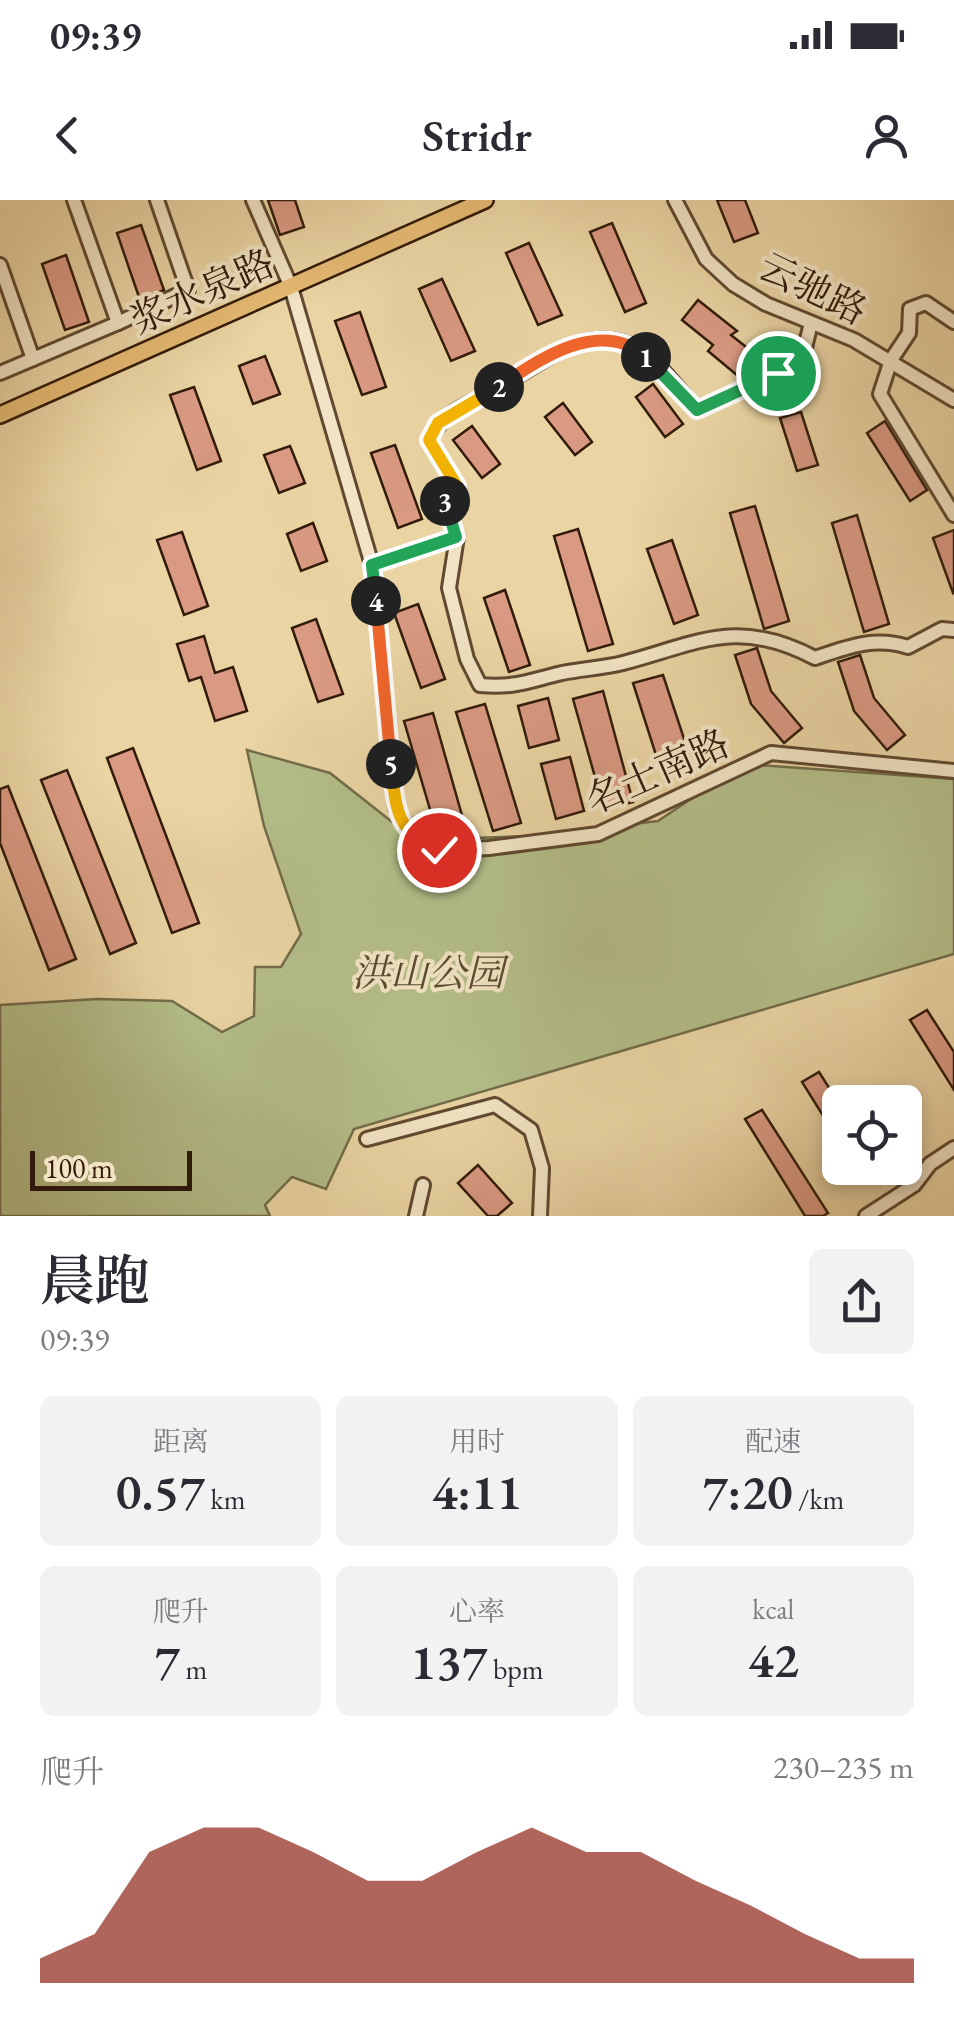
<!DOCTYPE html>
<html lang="zh">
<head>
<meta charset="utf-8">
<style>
	:root { --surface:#fff; --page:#f2f2f3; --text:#2b2b33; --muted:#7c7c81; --accent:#8f2418 }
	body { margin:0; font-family:"EB Garamond","Noto Serif SC",serif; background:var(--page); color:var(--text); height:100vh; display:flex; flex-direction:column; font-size:38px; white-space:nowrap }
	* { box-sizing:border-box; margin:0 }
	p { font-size:32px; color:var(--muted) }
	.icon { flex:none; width:55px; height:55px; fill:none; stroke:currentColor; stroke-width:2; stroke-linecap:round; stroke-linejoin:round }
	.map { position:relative; height:1016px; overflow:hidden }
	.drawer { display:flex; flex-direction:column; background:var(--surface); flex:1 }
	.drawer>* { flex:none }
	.buttons { position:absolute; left:822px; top:885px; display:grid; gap:20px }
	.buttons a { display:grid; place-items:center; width:100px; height:100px; border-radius:15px; background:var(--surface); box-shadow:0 5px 15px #0003; font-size:50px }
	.scale { position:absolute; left:30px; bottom:25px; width:162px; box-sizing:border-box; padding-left:10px; border:5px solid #321b0a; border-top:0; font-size:28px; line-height:35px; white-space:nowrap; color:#321b0a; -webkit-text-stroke:8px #f1e3c3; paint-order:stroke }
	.pin { position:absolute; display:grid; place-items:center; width:85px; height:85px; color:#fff; margin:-42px; border:5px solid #fff; border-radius:50%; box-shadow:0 2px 10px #0007 }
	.km { position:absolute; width:50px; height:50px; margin:-25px; border-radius:50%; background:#222; color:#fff; font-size:28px; line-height:50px; text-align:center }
	.round { display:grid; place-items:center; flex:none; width:105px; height:105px; border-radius:15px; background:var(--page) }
	.headline { display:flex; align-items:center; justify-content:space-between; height:170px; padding:0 40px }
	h1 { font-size:55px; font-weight:600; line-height:75px }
	.stats { display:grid; grid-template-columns:repeat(3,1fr); gap:15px; height:170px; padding:10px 40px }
	.stats div { display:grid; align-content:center; border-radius:15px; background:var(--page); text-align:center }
	.stats b { font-size:50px; font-weight:600 }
	.stats small { font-size:28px; font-weight:400 }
	.stats p { font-size:28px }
	.chart { height:280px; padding:20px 40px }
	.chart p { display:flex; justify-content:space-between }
	.chart svg { width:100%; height:180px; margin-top:10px; fill:var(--accent); opacity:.7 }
	.status { display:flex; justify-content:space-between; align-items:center; height:70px; padding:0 50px; background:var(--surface); direction:ltr }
	.status svg { height:28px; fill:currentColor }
	header { display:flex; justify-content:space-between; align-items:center; height:130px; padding:0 40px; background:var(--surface); font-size:45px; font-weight:600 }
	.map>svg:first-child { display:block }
</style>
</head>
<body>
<div class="status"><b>09:39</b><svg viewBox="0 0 49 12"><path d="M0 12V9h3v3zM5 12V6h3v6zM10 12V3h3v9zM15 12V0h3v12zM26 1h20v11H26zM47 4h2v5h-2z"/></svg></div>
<header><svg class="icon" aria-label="back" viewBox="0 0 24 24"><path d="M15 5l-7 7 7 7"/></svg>Stridr<svg class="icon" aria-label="person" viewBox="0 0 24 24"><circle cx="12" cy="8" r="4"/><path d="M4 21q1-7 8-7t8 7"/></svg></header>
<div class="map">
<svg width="954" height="1016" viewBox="0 0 954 1016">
	<rect width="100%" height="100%" fill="#ead4a3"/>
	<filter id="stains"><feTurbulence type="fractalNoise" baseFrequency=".002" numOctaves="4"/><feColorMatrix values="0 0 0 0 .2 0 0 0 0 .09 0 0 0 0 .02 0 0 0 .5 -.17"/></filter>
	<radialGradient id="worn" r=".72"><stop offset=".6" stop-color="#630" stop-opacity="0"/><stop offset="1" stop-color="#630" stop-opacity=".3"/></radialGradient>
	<path fill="#b3bd88" stroke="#726c49" stroke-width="2.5" d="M 247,550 L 330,573 L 415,640 L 530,636 L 658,621 L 743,564 L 954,579 L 954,754 L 354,929 L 326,989 L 292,977 L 265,1005 L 270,1016 L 0,1016 L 0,805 L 97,799 L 172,801 L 222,832 L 254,816 L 255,767 L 281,767 L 301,734 L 264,626 Z"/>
	<g fill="#d99982" stroke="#321b0a" stroke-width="2.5">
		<path d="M 268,0 L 295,0 L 304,27 L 280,35 Z"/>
		<path d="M 717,0 L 745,0 L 758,33 L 734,42 Z"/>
		<path d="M 612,23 L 646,103 L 625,112 L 590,32 Z"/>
		<path d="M 141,25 L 164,90 L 140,100 L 117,33 Z"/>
		<path d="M 529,43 L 562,115 L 538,125 L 506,53 Z"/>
		<path d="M 66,55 L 89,122 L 65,130 L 42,64 Z"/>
		<path d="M 442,79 L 475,151 L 451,161 L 419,89 Z"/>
		<path d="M 698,100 L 737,131 L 731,135 L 755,154 L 738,176 L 708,151 L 713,145 L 682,120 Z"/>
		<path d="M 360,112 L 386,187 L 362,195 L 335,121 Z"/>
		<path d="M 265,156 L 280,194 L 253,204 L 239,166 Z"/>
		<path d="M 653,184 L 683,224 L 665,237 L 636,197 Z"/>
		<path d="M 194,187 L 221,261 L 197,270 L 170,195 Z"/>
		<path d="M 563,203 L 592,242 L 575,255 L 545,217 Z"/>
		<path d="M 801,212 L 818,265 L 797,271 L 780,218 Z"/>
		<path d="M 885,221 L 927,290 L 910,301 L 867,233 Z"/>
		<path d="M 472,226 L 500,264 L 482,278 L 453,240 Z"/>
		<path d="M 395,245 L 422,319 L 398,328 L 371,253 Z"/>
		<path d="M 290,246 L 305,283 L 279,293 L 264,255 Z"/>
		<path d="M 755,306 L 789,421 L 764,429 L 730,313 Z"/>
		<path d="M 857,315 L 889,424 L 864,432 L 832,323 Z"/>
		<path d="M 313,323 L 327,361 L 301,371 L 287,334 Z"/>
		<path d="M 578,329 L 613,444 L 588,451 L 554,336 Z"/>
		<path d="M 954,330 L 954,392 L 953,393 L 933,338 Z"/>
		<path d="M 182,332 L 208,406 L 184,415 L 157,340 Z"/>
		<path d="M 672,340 L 698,415 L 674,424 L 647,349 Z"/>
		<path d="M 505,390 L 530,465 L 509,472 L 484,398 Z"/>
		<path d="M 418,404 L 445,479 L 421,488 L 394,413 Z"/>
		<path d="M 316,419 L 343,494 L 318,502 L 292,428 Z"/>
		<path d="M 204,436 L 215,473 L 233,467 L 247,511 L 215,521 L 201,477 L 189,481 L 177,444 Z"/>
		<path d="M 757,448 L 771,491 L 802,528 L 784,543 L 751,504 L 735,455 Z"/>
		<path d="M 860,455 L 874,498 L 905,535 L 887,550 L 854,511 L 838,462 Z"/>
		<path d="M 663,475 L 694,569 L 663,577 L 633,483 Z"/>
		<path d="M 603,491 L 633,602 L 604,609 L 573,499 Z"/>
		<path d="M 548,498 L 559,540 L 529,548 L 518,506 Z"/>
		<path d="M 485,504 L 521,623 L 493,631 L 456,512 Z"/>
		<path d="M 433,513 L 467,633 L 439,640 L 404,521 Z"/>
		<path d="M 133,548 L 199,723 L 172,733 L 107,558 Z"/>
		<path d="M 570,557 L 584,611 L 556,619 L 541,564 Z"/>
		<path d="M 67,570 L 136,743 L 110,754 L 41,580 Z"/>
		<path d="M 8,586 L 76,759 L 49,770 L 0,643 L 0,589 Z"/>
		<path d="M 927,810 L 954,852 L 954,890 L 910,820 Z"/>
		<path d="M 819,872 L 840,905 L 840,943 L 802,882 Z"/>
		<path d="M 762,910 L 828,1013 L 823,1016 L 805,1016 L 745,919 Z"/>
		<path d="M 478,965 L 512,1003 L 497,1016 L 488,1016 L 458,983 Z"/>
	</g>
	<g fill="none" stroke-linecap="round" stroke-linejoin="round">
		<g stroke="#604930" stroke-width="18">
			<g id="minor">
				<path d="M 253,0 L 291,87 L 372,365 L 396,608 L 415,640 L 439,651 L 489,648 L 598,634 L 771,553 L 954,571"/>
				<path d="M 675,0 L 706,59 L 733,84 L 766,104 L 854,140 L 954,200"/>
				<path d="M 0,65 L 33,159"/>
				<path d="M 954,122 L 926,103 L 910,109 L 909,133 L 891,160 L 880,194 L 954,315"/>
				<path d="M 118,123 L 188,90 L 157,0"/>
				<path d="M 0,173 L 118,123 L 74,0"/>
				<path d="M 457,337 L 449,388 L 467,459 L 480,485 C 516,488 528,481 562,473 C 582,469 603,468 623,463 C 699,443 737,417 815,458 C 847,447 875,436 908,447 L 942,429 L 954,430"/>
				<path d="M 372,365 L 457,337 L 444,302 L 457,286 L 429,240 C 443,212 468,205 495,190 C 534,168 582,124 630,145 C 656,156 678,190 697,210 L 778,173 L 800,168 L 811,123"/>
				<path d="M 367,939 L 495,905 L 531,930 L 542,968 L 540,1016"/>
				<path d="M 416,1016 L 423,985"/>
				<path d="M 866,1016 L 914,985 L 930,964 L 954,948"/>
			</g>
		</g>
		<g stroke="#321b0a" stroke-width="20">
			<path id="major" d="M 0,215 L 485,0"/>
		</g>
		<use href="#minor" stroke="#f1e3c3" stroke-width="12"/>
		<use href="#major" stroke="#e5ba72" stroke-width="15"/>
	</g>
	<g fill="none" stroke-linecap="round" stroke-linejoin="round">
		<g stroke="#fff" stroke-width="20">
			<path id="split-1" d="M 646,157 L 697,210 L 778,173"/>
		</g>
		<g stroke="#fff" stroke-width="20">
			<path id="split-2" d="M 499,187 C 538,159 601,117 646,157"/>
		</g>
		<g stroke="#fff" stroke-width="20">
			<path id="split-3" d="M 445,301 L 457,286 L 429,240 L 438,223 L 499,187"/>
		</g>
		<g stroke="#fff" stroke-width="20">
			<path id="split-4" d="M 376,401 L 372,365 L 456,337 L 445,301"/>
		</g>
		<g stroke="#fff" stroke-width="20">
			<path id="split-5" d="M 376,401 L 391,564"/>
		</g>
		<g stroke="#fff" stroke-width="20">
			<path id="split-6" d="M 391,564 C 396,607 395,633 439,650"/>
		</g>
		<use href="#split-1" stroke="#22a559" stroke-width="12"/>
		<use href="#split-2" stroke="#f0652b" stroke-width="12"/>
		<use href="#split-3" stroke="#f5b400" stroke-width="12"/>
		<use href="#split-4" stroke="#22a559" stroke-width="12"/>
		<use href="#split-5" stroke="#f0652b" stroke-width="12"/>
		<use href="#split-6" stroke="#f5b400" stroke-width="12"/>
	</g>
	<g text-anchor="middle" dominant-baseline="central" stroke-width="8" stroke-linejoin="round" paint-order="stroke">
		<g font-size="38" fill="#321b0a" stroke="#f1e3c3">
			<text transform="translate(813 88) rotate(26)">云驰路</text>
			<text transform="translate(202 91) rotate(-24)">浆水泉路</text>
			<text transform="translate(657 571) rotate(-24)">名士南路</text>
		</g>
		<g font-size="38" font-style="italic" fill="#594c30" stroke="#f1e3c3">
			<text x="428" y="772">洪山公园</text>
		</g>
	</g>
	<rect width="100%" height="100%" filter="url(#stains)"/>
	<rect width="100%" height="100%" fill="url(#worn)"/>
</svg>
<div class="buttons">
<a><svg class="icon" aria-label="locate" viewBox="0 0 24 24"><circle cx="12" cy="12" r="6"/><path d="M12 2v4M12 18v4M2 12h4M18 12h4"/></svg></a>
</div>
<div class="scale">100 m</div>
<div class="pin" style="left:778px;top:173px;background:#1e9e55"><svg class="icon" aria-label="arrive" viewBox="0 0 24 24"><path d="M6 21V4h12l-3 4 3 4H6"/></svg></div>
<div class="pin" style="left:439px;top:650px;background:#d93025"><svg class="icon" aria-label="check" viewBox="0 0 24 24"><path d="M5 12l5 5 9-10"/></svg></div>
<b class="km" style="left:646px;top:157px">1</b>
<b class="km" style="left:499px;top:187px">2</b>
<b class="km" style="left:445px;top:301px">3</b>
<b class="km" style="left:376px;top:401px">4</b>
<b class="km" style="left:391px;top:564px">5</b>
</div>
<section class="drawer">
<div class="headline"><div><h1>晨跑</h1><p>09:39</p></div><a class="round"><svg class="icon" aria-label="share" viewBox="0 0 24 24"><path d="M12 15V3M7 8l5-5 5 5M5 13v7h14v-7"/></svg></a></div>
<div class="stats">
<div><p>距离</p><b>0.57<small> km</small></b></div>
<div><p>用时</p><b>4:11</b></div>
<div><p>配速</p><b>7:20<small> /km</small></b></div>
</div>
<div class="stats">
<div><p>爬升</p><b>7<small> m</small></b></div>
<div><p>心率</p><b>137<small> bpm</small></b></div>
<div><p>kcal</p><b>42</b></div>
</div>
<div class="chart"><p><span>爬升</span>230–235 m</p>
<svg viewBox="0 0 160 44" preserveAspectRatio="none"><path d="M0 44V38L10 32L20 12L30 6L40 6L50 12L60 19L70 19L80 12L90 6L100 12L110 12L120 19L130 25L140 32L150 38L160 38V44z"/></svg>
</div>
</section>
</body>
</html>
